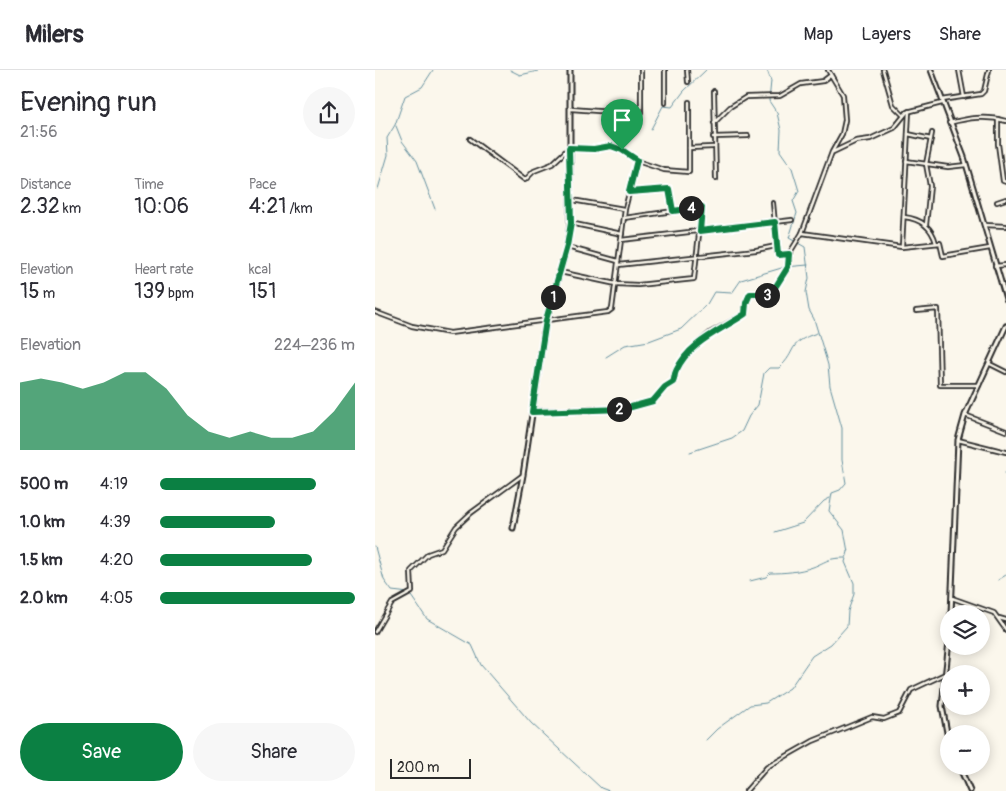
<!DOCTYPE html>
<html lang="en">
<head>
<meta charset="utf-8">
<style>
	:root { --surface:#fff; --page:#f7f7f7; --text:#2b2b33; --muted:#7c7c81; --line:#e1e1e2; --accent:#0b8043 }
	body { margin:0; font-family:Pangolin,sans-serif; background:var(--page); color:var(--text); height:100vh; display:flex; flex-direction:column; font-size:19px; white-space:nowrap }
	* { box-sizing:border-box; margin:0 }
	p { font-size:16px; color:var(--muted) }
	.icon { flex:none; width:28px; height:28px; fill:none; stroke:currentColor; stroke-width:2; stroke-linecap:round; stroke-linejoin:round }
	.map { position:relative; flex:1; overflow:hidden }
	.drawer { display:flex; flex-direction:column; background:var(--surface); width:375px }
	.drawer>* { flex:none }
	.buttons { position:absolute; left:565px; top:535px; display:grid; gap:10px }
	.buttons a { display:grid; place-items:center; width:50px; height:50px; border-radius:50%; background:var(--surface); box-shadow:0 2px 12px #0003; font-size:25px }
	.scale { position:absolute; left:15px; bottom:12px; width:81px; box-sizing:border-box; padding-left:5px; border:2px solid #2b2b2b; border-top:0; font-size:14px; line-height:18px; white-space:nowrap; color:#2b2b2b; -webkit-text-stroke:4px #fbf7ec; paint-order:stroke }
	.pin { position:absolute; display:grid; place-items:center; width:42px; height:42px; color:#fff; margin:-51px -21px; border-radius:50% 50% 50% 0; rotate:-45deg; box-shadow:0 0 5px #0007 }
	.pin .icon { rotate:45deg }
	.km { position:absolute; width:25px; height:25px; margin:-12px; border-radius:50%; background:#222; color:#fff; font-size:14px; line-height:25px; text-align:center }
	.round { display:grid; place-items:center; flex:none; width:52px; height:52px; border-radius:26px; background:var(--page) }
	.summary { display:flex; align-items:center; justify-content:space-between; height:85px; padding:0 20px }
	h1 { font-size:28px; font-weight:600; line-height:38px }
	.stats { display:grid; grid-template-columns:repeat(3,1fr); gap:8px; height:85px; padding:5px 20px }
	.stats div { display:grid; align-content:center }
	.stats b { font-size:21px; font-weight:600 }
	.stats small { font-size:14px; font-weight:400 }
	.stats p { font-size:14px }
	.chart { height:140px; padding:10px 20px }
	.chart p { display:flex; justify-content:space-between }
	.chart svg { width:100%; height:90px; margin-top:5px; fill:var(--accent); opacity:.7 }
	.action { display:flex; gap:10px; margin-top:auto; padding:10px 20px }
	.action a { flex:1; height:58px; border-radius:30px; background:var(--accent); color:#fff; font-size:20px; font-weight:600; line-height:58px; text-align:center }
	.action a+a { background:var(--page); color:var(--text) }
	ul { padding:0 20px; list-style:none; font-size:16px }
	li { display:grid; grid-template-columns:80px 60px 1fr; align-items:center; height:38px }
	li i { height:12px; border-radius:6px; background:var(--accent) }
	header { display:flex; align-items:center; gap:30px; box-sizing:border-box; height:70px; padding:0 25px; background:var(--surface); border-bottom:1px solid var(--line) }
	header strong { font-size:24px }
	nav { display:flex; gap:28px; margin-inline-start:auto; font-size:18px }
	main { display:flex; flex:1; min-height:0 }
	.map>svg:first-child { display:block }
</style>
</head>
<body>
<header>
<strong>Milers</strong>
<nav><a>Map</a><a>Layers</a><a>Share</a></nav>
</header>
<main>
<section class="drawer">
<div class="summary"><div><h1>Evening run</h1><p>21:56</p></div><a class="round"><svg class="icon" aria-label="share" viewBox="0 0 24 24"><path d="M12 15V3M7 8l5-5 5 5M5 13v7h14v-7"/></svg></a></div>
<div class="stats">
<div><p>Distance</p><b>2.32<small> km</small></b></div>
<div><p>Time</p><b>10:06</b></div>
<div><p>Pace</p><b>4:21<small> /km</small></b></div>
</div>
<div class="stats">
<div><p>Elevation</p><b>15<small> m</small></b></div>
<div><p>Heart rate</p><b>139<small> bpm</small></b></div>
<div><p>kcal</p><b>151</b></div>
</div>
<div class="chart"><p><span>Elevation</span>224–236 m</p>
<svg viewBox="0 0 160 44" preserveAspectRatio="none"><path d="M0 44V11L10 9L20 11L30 14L40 11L50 6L60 6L70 14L80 27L90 35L100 38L110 35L120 38L130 38L140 35L150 25L160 11V44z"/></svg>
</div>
<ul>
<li><b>500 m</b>4:19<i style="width:80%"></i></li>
<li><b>1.0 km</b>4:39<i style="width:59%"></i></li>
<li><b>1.5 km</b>4:20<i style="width:78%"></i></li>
<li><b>2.0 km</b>4:05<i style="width:100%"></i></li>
</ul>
<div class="action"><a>Save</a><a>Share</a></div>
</section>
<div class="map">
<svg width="631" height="721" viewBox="0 0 631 721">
	<rect width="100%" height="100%" fill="#fbf7ec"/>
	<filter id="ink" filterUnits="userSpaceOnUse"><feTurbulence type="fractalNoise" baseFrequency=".02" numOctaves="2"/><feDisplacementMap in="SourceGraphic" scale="10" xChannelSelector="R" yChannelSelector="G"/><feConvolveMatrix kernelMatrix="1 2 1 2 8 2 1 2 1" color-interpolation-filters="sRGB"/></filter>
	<g filter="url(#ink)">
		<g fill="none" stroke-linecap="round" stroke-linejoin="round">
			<g stroke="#65909f" stroke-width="1">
				<path d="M 135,0 L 145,5 L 163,1"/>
				<path d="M 21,56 L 27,71 L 42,91 L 60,139"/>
				<path d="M 276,59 L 288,36 L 297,37 L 309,21 L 331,0"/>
				<path d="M 3,119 L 13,85 L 12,68 L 20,55 L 30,26 L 47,17 L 58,0"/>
				<path d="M 231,287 L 250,275 L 274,271 L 306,259 L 332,234 L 339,222 L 357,223 L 366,210 L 410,197 L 433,195"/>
				<path d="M 315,382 L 357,368 L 367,361 L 374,346 L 383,335 L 389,303 L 394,298 L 404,298 C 423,281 411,273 442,263"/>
				<path d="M 630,403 L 631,403"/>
				<path d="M 400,462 L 428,453 L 449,431 L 455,428"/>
				<path d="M 0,477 L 9,510 L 17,521 L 34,523 L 52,549 L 97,575 L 106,595 L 156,653 L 226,718 L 234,721"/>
				<path d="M 623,510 L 631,505"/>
				<path d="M 375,511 L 391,507 L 395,503 C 409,503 424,502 438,497 C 453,491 452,488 471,488"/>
				<path d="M 331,670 L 342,659 L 375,635 L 391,633 L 415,618 L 437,586 L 456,574 L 472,556 L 473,541 L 479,524 L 479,513 L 470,492 L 473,482 L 469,460 L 454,441 L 457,423 L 465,420 L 471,413 L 467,390 L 467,358 L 455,316 L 453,295 L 439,249 L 434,240 L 431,222 L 434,208 L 430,177 L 414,168 L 422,143 L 418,131 L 424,121 L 417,98 L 405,81 L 406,60 L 402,43 L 394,31 L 396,11 L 392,0"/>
			</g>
			<g stroke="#2b2b2b" stroke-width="6">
				<g id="street">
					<path d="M 290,0 L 290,33"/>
					<path d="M 312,0 L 313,12"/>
					<path d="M 508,0 L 518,35 L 528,45"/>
					<path d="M 584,0 L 589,27"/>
					<path d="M 339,21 L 341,109"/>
					<path d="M 567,30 L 606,24 L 609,21 L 614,0"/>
					<path d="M 196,39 L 250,43 L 266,42 L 266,0"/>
					<path d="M 623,49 L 623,74 L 628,111 L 631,112"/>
					<path d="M 339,53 L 355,37 L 371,27 L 405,26 L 426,14 L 448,11 L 456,5"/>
					<path d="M 574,53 C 593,48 611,45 631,51"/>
					<path d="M 533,64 L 556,69"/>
					<path d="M 338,67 L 373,66"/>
					<path d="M 95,69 L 150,110 L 159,101 L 177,94 L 194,78 L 219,79 L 236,76 L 247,79 L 262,91 L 289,100 L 314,102 L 314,32"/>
					<path d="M 314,78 L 338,77"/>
					<path d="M 458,82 L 481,71 L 495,69 L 519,58 L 532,42 L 567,33"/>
					<path d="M 531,91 L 573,97 L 591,95"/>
					<path d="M 254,122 L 294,119 L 298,141"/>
					<path d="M 197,130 L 249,139"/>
					<path d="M 622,132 L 631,129"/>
					<path d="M 398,133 L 403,185 L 414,184"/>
					<path d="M 529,147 C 546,149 557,157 561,173"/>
					<path d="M 195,153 L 247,164"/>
					<path d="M 551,155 L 555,116 L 551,94 L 557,63"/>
					<path d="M 609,155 L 631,156"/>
					<path d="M 427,163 L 527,177 L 565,173 L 568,186 L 615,178"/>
					<path d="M 246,170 L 417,150"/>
					<path d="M 527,176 L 534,41"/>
					<path d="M 192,177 L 243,191"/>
					<path d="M 243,195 L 381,180 L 401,176"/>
					<path d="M 620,196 L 631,195"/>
					<path d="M 185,202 L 241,214 L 263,215 L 319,209 L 327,137 L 249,148"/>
					<path d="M 541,241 L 563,239 L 565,315 L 604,315"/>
					<path d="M 0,242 L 37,256 L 75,263 L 233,242 L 237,239 L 250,139 L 262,91"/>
					<path d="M 615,294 L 631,302"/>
					<path d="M 157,341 L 249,339 L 278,331 L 290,317 L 298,312 L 300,302 L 310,287 L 322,274 L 335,263 L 370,244 L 371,233 L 375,225 L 396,224 L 413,197 L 414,184 L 427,163 L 457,82 L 467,64 L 470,50 L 468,25 L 453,0"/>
					<path d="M 590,345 L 631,361"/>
					<path d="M 583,370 L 631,382"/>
					<path d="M 577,528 L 619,543 L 631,560"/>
					<path d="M 624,548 L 631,550"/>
					<path d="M 0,562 L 17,533 L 37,522 L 36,501 L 53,484 L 67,479 L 81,457 L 96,443 L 148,405"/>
					<path d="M 371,721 L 392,697 L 438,671 L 497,647 L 509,649 L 524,643 L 536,620 L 570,604"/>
				</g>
			</g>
			<g stroke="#2b2b2b" stroke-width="7">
				<g id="secondary">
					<path d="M 556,0 L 589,87 L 631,229"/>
					<path d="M 138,458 L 148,405 L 171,250 L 192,177 L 195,153 L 195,0"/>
					<path d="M 576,544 L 583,370 L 590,345 L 631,256"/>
					<path d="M 574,571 L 567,636 L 574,673"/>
					<path d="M 584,696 L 595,721"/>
				</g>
			</g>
			<use href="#street" stroke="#fbf7ec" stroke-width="2.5"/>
			<use href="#secondary" stroke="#fbf7ec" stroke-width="3"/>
		</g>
	</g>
	<g fill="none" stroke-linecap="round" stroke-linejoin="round" filter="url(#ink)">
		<g stroke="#fff" stroke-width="10">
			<path id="route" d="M 236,76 L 247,80 L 262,90 L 254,122 L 294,119 L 298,141 L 327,137 L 325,161 L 400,152 L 403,185 L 414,184 L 413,197 L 396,224 L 375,224 L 371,233 L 370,244 C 345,261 314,272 301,301 C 299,305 300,308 298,312 L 290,317 L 278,331 L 249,339 L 157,342 L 171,250 L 192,176 L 196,153 L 194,78 L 219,79 Z"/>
		</g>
		<use href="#route" stroke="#0b8043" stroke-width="6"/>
	</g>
</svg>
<div class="buttons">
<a><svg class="icon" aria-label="layers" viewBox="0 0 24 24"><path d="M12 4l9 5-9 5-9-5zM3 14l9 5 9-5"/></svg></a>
<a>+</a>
<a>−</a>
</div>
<div class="scale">200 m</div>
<div class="pin" style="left:247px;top:80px;background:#1e9e55"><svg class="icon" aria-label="arrive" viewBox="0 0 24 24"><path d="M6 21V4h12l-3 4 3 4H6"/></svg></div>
<b class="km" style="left:178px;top:227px">1</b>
<b class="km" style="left:244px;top:339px">2</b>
<b class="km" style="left:392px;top:225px">3</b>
<b class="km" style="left:316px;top:138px">4</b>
</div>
</main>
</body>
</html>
